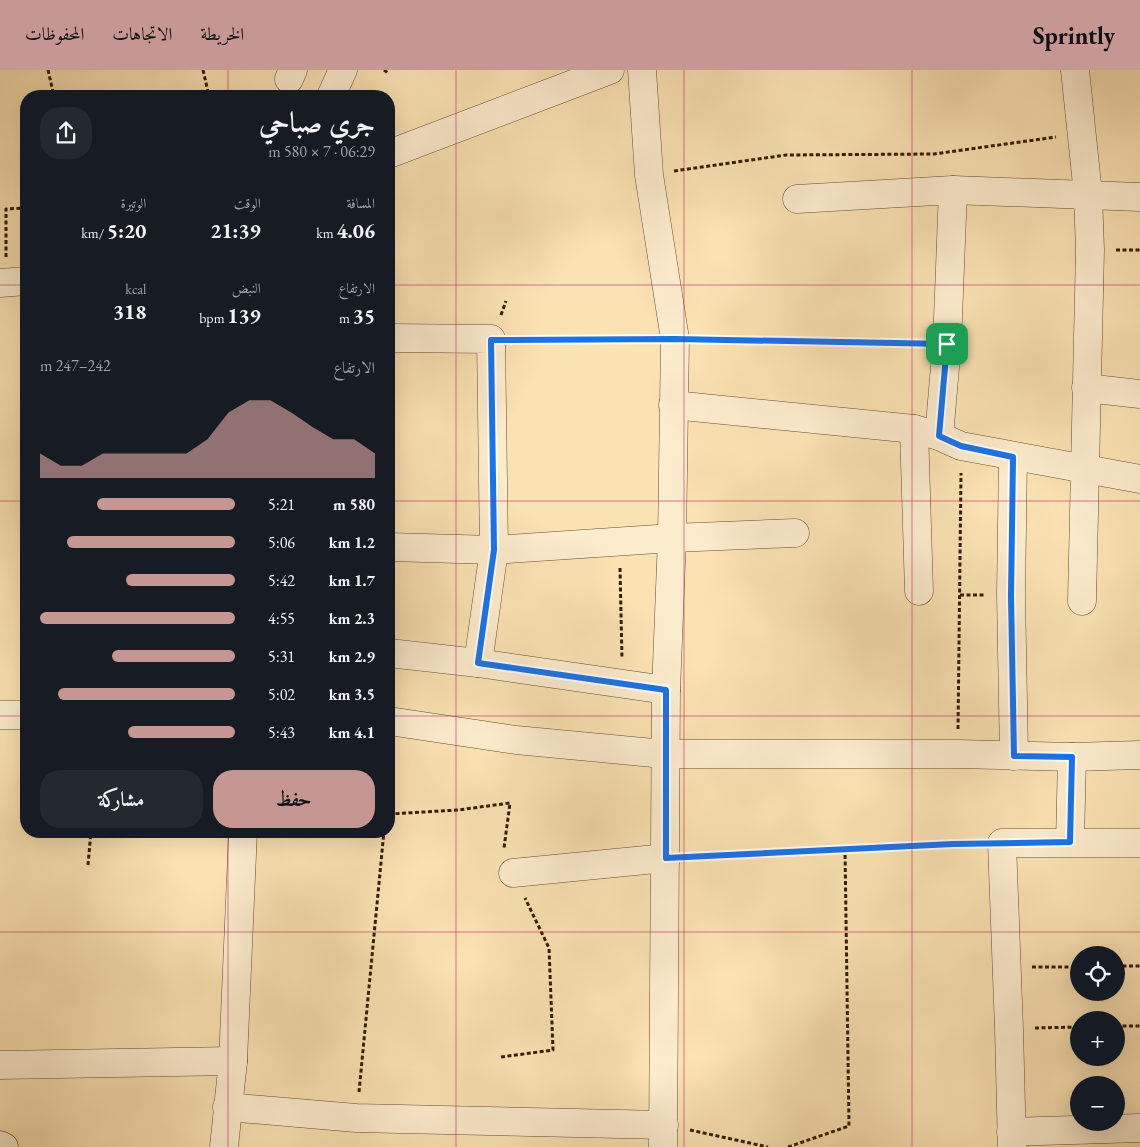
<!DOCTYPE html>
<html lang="ar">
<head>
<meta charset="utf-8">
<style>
	:root { --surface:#171b24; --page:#242831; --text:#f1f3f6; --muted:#9ea1a6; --accent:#c59692 }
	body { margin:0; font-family:"EB Garamond",Amiri,serif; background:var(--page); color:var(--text); direction:rtl; height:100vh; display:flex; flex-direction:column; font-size:19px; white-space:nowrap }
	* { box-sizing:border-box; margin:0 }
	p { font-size:16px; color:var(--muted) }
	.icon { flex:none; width:28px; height:28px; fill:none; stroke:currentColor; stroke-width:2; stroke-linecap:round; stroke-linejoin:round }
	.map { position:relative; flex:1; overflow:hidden; direction:ltr }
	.sheet { position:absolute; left:20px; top:20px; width:375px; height:748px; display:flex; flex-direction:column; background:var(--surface); border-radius:20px; box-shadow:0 5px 20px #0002; direction:rtl }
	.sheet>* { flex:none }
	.buttons { position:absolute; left:1070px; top:876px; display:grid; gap:10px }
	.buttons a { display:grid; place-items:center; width:55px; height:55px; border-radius:50%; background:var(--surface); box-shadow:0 5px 20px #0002; font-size:25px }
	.pin { position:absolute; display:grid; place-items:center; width:42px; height:42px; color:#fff; margin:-21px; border-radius:10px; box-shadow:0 2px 8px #0006 }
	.round { display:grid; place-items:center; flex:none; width:52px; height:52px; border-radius:20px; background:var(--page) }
	.head { display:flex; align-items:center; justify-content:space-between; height:85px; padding:0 20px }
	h1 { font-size:28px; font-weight:700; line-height:38px }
	.metrics { display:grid; grid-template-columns:repeat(3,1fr); gap:8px; height:85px; padding:5px 20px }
	.metrics div { display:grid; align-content:center }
	.metrics b { font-size:21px; font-weight:700 }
	.metrics small { font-size:14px; font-weight:400 }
	.metrics p { font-size:14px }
	.chart { height:140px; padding:10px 20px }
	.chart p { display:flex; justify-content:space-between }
	.chart svg { width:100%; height:90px; margin-top:5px; fill:var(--accent); opacity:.7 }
	.button { display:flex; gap:10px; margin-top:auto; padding:10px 20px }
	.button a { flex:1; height:58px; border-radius:20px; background:var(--accent); color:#111; font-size:20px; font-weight:700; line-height:58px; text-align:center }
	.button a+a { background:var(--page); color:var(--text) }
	ul { padding:0 20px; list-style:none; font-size:16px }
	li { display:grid; grid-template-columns:80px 60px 1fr; align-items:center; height:38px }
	li i { height:12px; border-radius:6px; background:var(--accent) }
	header { display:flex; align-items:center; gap:30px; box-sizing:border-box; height:70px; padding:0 25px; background:var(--accent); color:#111 }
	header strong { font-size:24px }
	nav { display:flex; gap:28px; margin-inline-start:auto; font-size:18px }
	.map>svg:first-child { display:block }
</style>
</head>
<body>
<header>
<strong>Sprintly</strong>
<nav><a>الخريطة</a><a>الاتجاهات</a><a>المحفوظات</a></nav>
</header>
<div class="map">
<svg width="1140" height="1077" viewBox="0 0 1140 1077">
	<rect width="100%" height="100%" fill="#fbe2b3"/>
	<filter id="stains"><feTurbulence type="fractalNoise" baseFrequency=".004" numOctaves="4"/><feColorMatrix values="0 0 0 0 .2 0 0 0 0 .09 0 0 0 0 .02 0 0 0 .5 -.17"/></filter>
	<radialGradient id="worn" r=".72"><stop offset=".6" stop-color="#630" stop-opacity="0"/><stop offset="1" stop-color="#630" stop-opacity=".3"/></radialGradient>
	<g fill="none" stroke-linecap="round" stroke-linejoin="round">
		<g stroke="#634e30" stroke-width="29">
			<g id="street">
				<path d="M 1075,0 L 1088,124 L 1090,180 L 1082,531"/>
				<path d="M 289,9 L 293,0"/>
				<path d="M 331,26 L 343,0"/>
				<path d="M 389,84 L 610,0"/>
				<path d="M 797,129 L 953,120 L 1140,127"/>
				<path d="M 0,213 L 26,211"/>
				<path d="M 389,268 L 491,269 L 494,480 L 478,593"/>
				<path d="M 1086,318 L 1140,324"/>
				<path d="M 673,335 L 914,359 L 939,366 L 961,376 L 1140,409"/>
				<path d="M 914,359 L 919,521"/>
				<path d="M 939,366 L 947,274 L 953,120"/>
				<path d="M 1013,387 L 1011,525 L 1014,686"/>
				<path d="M 389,477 L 494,480 L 672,468 L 795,463"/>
				<path d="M 389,583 L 478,593 L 666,620 L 672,468 L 675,269 L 649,105 L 642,0"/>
				<path d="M 0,645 L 26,645"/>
				<path d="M 389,651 L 516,670 L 664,684 L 958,684 L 1072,687 L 1140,685"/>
				<path d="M 1070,772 L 1072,687"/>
				<path d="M 513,803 L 666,788"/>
				<path d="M 0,995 L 233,991"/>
				<path d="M 227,1037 L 356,1048 L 664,1055"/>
				<path d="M 1011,1062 L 1140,1058"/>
				<path d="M 224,1077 L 233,991 L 243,761"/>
				<path d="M 663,1077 L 666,620"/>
				<path d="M 1012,1077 L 1009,959 L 1002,773 L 1140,773"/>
			</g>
		</g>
		<g stroke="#301d04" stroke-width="29">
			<path id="secondary" d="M 0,1075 L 4,1077"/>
		</g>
		<g stroke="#301d04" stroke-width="3" stroke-dasharray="4 2.5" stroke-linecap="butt">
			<path d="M 48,0 L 54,26"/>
			<path d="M 203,0 L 209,26"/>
			<path d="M 384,0 L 388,3"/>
			<path d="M 674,101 L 786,85 L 934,84 L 1056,67"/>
			<path d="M 1116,180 L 1140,180"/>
			<path d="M 6,187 L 6,139 L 26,138"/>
			<path d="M 501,245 L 506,231"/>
			<path d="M 518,269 L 649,269"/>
			<path d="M 700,270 L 921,274"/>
			<path d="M 620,498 L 622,589"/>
			<path d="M 960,525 L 985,525"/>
			<path d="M 958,659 L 961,403"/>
			<path d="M 389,744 L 458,740 L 510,733 L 504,778"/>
			<path d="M 691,787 L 977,773"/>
			<path d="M 88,795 L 91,761"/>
			<path d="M 1116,896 L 1140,896"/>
			<path d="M 1032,897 L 1079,897"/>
			<path d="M 1116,956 L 1140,956"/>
			<path d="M 1035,958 L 1079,957"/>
			<path d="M 501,987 L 553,980 L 549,878 L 525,828"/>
			<path d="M 359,1022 L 384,761"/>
			<path d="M 690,1060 L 768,1077"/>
			<path d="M 788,1077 L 849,1056 L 845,779"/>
		</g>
		<use href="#street" stroke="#fcecce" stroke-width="28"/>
		<use href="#secondary" stroke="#fcecce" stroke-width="28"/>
	</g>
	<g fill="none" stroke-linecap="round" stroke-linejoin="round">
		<g stroke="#fff" stroke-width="10">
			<path id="route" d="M 675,269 L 947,274 L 939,366 L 961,376 L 1013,387 L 1011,526 L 1014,686 L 1072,687 L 1070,772 L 953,774 L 666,788 L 666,620 L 478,593 L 494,480 L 491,270 Z"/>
		</g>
		<use href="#route" stroke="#1a73e8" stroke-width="6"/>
	</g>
	<path fill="none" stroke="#c2185b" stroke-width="1" stroke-opacity="0.55" d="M 228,0 L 228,26M 456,0 L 456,1077M 684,0 L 684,1077M 912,0 L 912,1077M 0,215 L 26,215M 389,215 L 1140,215M 0,431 L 26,431M 389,431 L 1140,431M 0,646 L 26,646M 389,646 L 1140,646M 228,761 L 228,1077M 0,862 L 1140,862"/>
	<rect width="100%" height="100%" filter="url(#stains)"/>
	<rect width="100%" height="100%" fill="url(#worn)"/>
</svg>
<div class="buttons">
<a><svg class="icon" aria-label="locate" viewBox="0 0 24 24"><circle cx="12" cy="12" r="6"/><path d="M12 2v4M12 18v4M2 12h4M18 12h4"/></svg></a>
<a>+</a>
<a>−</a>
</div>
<div class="pin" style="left:947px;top:274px;background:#1e9e55"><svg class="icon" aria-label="arrive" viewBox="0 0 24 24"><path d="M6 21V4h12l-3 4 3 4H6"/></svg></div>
<section class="sheet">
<div class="head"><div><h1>جري صباحي</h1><p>06:29 · 7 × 580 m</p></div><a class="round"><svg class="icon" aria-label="share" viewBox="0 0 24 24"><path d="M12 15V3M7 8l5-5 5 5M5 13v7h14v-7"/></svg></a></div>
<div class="metrics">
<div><p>المسافة</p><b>4.06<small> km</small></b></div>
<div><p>الوقت</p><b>21:39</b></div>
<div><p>الوتيرة</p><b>5:20<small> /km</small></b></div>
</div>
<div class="metrics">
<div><p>الارتفاع</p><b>35<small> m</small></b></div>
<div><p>النبض</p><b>139<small> bpm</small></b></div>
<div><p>kcal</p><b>318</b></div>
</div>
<div class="chart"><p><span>الارتفاع</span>242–247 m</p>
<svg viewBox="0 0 160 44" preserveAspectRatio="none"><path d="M0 44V32L10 38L20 38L30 32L40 32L50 32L60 32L70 32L80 25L90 12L100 6L110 6L120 12L130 19L140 25L150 25L160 32V44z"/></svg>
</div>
<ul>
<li><b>580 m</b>5:21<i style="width:71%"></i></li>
<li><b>1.2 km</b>5:06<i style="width:86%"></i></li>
<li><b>1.7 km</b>5:42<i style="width:56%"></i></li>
<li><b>2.3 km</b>4:55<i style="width:100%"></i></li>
<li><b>2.9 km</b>5:31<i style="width:63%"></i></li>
<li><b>3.5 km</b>5:02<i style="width:91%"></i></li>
<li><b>4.1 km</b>5:43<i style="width:55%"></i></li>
</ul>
<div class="button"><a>حفظ</a><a>مشاركة</a></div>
</section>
</div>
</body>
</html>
